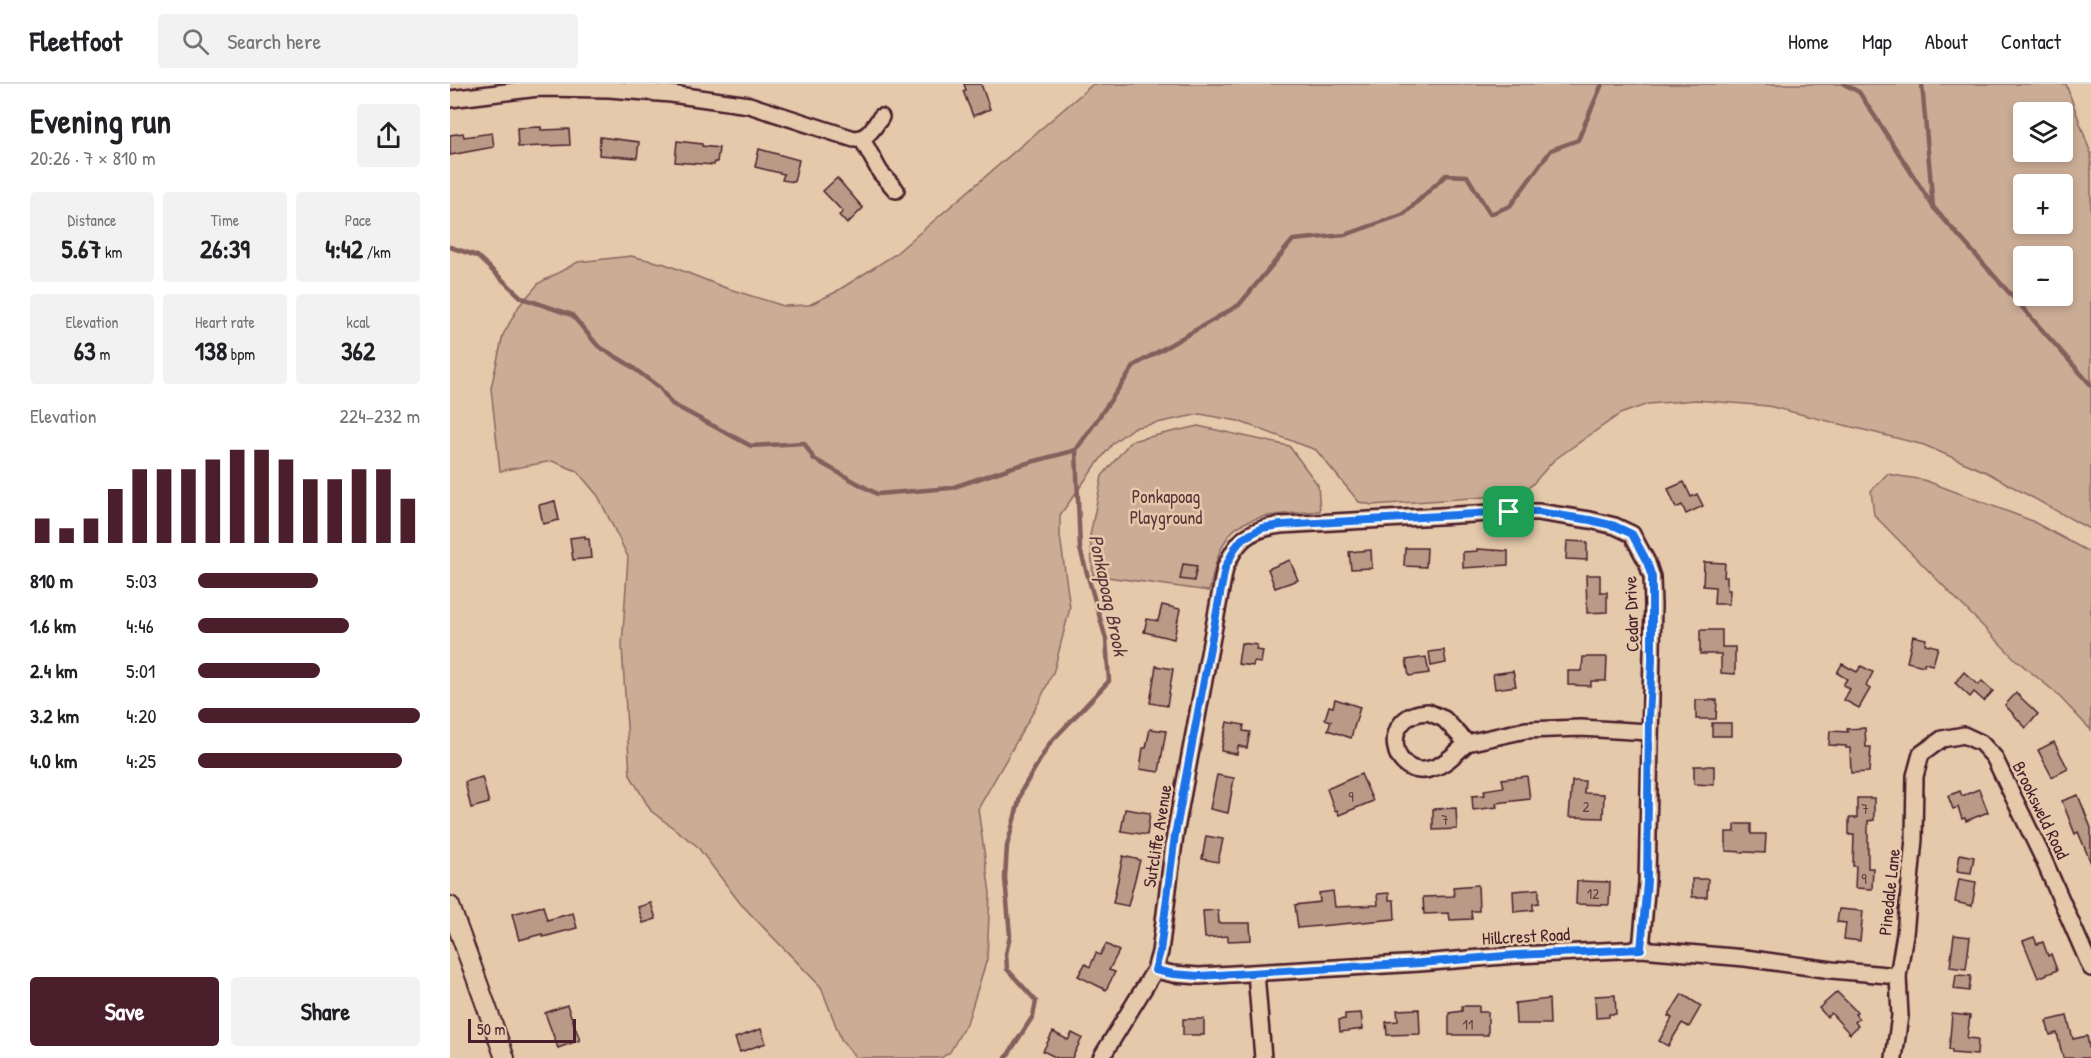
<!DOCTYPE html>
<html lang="en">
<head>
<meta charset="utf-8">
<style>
	:root { --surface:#fff; --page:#f2f2f2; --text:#202124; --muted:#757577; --line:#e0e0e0; --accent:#4a1f2b }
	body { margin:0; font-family:"Patrick Hand",sans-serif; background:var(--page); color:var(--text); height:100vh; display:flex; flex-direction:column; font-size:22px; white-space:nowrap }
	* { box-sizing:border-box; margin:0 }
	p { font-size:20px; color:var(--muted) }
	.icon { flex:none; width:33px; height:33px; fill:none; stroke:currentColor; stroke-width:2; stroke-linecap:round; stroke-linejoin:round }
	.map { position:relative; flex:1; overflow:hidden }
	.drawer { display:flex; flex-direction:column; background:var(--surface); width:450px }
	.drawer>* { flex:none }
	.buttons { position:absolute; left:1563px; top:18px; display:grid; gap:12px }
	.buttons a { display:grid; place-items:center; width:60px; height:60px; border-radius:6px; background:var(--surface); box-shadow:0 3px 9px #0003; font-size:30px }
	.scale { position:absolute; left:18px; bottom:15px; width:108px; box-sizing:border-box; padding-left:6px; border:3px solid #4a1f2b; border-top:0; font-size:16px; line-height:21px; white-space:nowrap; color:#4a1f2b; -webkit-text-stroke:4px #e4c9ab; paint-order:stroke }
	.pin { position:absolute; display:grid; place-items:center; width:51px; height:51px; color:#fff; margin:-26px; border-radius:12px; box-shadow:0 3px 9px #0006 }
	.round { display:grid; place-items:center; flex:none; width:63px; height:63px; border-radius:6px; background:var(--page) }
	.overview { display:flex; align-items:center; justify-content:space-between; height:102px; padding:0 30px }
	h1 { font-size:33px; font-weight:700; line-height:45px }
	.metrics { display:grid; grid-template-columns:repeat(3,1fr); gap:9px; height:102px; padding:6px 30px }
	.metrics div { display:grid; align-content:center; border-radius:6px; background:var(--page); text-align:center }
	.metrics b { font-size:26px; font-weight:700 }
	.metrics small { font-size:16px; font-weight:400 }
	.metrics p { font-size:16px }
	.chart { height:168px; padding:12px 30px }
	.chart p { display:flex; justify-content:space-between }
	.chart svg { width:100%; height:108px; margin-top:6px; stroke:var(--accent); stroke-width:6 }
	.action { display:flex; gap:12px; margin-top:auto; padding:12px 30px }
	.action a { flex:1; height:69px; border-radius:6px; background:var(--accent); color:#fff; font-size:24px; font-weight:700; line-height:69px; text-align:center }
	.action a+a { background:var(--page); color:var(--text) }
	ul { padding:0 30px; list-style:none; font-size:20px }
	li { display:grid; grid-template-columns:96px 72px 1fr; align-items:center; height:45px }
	li i { height:15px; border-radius:8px; background:var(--accent) }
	header { display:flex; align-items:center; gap:36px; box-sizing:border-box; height:84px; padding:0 30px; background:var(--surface); border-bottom:2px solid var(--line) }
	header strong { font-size:28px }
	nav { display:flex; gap:33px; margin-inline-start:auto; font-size:21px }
	.search { width:420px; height:54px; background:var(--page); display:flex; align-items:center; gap:15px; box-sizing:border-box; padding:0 21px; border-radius:6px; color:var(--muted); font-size:22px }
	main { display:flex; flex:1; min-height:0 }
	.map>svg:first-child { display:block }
</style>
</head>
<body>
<header>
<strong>Fleetfoot</strong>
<div class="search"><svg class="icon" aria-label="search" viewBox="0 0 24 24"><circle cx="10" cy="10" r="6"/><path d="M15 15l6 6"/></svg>Search here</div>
<nav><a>Home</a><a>Map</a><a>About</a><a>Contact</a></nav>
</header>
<main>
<section class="drawer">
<div class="overview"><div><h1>Evening run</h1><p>20:26 · 7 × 810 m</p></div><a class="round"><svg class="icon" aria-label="share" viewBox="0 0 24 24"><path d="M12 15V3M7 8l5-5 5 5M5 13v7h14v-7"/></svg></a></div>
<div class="metrics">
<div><p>Distance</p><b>5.67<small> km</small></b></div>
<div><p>Time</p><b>26:39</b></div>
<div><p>Pace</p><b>4:42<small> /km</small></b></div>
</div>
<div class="metrics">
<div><p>Elevation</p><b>63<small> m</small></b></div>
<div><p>Heart rate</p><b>138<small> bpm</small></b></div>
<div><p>kcal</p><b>362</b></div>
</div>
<div class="chart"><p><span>Elevation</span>224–232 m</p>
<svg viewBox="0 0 160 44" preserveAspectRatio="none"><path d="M5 44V34M15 44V38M25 44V34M35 44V22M45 44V14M55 44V14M65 44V14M75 44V10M85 44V6M95 44V6M105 44V10M115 44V18M125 44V18M135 44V14M145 44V14M155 44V26"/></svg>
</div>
<ul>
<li><b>810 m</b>5:03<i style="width:54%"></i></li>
<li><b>1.6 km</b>4:46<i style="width:68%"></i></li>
<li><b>2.4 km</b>5:01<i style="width:55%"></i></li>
<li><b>3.2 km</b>4:20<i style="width:100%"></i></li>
<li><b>4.0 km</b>4:25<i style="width:92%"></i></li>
</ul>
<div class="action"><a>Save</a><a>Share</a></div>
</section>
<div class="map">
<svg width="1641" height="974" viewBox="0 0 1641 974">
	<rect width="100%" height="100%" fill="#e4c9ab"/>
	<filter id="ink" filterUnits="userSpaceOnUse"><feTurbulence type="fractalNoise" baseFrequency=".0167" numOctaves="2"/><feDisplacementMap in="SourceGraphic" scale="12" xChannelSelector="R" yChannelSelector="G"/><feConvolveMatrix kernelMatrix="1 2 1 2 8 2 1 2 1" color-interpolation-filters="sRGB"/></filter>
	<g filter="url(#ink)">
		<g fill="#cbad96" stroke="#8a6660" stroke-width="1.5" fill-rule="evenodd">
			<path d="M 643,0 L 1616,0 L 1641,70 L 1641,446 L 1538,389 L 1474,361 L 1318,322 L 1246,316 L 1198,320 L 1170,330 L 1104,376 L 1081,402 L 1064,411 L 922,421 L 909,418 L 866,366 L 788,337 L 750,330 L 683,344 L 663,359 L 643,385 L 610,431 L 610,452 L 620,524 L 604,586 L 590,616 L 528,725 L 540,809 L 537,875 L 518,936 L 500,968 L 491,974 L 406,974 L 391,955 L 371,903 L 290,819 L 247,762 L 201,727 L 180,691 L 172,563 L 178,473 L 148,412 L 127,387 L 102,377 L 50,387 L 41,304 L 53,251 L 69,222 L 89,199 L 128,178 L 181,172 L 215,180 L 276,204 L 334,222 L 359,221 L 384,209 L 444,171 ZM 1574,28 L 1612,28 L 1612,68 L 1574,68 ZM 1574,100 L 1612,100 L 1612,140 L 1574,140 ZM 1612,172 L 1612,212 L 1574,212 L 1574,172 Z"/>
			<path d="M 748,342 L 839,362 L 868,401 L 870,427 C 845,430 797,428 780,450 C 767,466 764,488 759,507 L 643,491 L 640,452 L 652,392 L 681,357 Z"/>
			<path d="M 1437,390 L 1474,396 L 1580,436 L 1641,469 L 1641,646 L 1605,608 L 1565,575 L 1424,431 L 1421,407 Z"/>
		</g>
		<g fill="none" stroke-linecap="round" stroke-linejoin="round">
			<g stroke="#845e5b" stroke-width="4.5">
				<path d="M 1394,0 L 1409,8 L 1484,124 L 1641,301"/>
				<path d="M 1472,0 L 1483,123"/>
				<path d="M 0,163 L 27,172 L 72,214 L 122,231 L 148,262 L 178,280 L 210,304 L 222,320 L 301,362 L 354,359 L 364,375 L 427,410 L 501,404 L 563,383 L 626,366"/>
				<path d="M 556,974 L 583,932 L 586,917 L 557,885 L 556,870 L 560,852 L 555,794 L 557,762 L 572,706 L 600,659 L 659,597 L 656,555 L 630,465 L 626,366 L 685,281 L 789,221 L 843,156 L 895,151 L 954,130 L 996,91 L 1017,92 L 1040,130 L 1060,122 L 1101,66 L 1128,56 L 1152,0"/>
			</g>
		</g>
		<g fill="#b99a87" stroke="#4a1f2b" stroke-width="1.5">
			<path d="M 514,0 L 531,0 L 540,25 L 523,32 L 513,7 L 516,6 Z"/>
			<path d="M 91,43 L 91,46 L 119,45 L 120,61 L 68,63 L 67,44 Z"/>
			<path d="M 13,49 L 14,53 L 42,49 L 44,63 L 0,71 L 0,51 Z"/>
			<path d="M 150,53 L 189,58 L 187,74 L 149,71 Z"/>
			<path d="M 227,57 L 252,60 L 252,62 L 269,64 L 267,78 L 264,78 L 264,81 L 225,78 Z"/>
			<path d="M 309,65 L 349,76 L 344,98 L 332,96 L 334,90 L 305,83 Z"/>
			<path d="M 387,94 L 413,124 L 397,140 L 389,131 L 393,128 L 373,107 Z"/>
			<path d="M 1234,398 L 1241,413 L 1247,410 L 1253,422 L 1236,430 L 1232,421 L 1226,424 L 1218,405 Z"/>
			<path d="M 105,417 L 109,436 L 93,440 L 89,421 Z"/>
			<path d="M 135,452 L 135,455 L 139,455 L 141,474 L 123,476 L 120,454 Z"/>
			<path d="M 1117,457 L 1137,458 L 1137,476 L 1116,475 Z"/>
			<path d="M 955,464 L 977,464 L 976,483 L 954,482 Z"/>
			<path d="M 1027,465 L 1058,467 L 1058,481 L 1013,484 L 1013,468 L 1027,467 Z"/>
			<path d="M 921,466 L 922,484 L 901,485 L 899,468 Z"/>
			<path d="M 840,476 L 848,496 L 825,504 L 818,485 Z"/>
			<path d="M 1254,478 L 1275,479 L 1274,493 L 1277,493 L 1277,506 L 1280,506 L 1279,520 L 1264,520 L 1265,503 L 1253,502 Z"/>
			<path d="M 733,480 L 747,482 L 744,497 L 730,495 Z"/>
			<path d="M 1136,491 L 1150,491 L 1150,508 L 1157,508 L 1157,528 L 1137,529 Z"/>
			<path d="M 712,521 L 730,525 L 724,555 L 694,548 L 697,535 L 708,537 Z"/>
			<path d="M 1250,546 L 1272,546 L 1272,563 L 1285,563 L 1285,590 L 1271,589 L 1271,570 L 1250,570 Z"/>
			<path d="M 1463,552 L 1476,555 L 1475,560 L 1488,563 L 1483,581 L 1474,579 L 1474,582 L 1457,578 Z"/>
			<path d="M 791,559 L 807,561 L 806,566 L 813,567 L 811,579 L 804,578 L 803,582 L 788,580 Z"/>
			<path d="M 994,566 L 996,579 L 981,582 L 979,568 Z"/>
			<path d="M 976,573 L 979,589 L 959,592 L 956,576 Z"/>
			<path d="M 1133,573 L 1157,573 L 1156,597 L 1141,597 L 1141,602 L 1118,601 L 1118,587 L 1132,587 Z"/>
			<path d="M 1392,580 L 1407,588 L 1411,582 L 1423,588 L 1416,602 L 1420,605 L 1409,624 L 1394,616 L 1400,605 L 1393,601 L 1397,595 L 1387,589 Z"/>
			<path d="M 706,582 L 723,585 L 717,622 L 700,619 Z"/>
			<path d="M 1063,587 L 1066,602 L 1045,605 L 1043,590 Z"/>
			<path d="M 1514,588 L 1528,601 L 1532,597 L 1543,607 L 1534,617 L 1524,608 L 1520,613 L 1505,599 Z"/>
			<path d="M 1566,609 L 1588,630 L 1576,644 L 1555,621 Z"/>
			<path d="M 885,615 L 910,623 L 901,654 L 878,646 L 881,637 L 875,635 L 879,622 L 883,623 Z"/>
			<path d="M 1246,616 L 1267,616 L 1266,635 L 1246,635 Z"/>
			<path d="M 777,638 L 794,641 L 793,647 L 800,648 L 797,664 L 788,662 L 787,670 L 771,667 Z"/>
			<rect x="1262" y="639" width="19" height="13"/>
			<path d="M 1415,644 L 1416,663 L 1421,663 L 1419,688 L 1401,689 L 1400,664 L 1396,664 L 1396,662 L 1379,661 L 1380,647 L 1398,648 L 1397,645 Z"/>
			<path d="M 700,645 L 716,647 L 709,688 L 690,685 L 693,664 L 696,664 Z"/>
			<path d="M 1604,658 L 1618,685 L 1602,693 L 1588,666 Z"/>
			<path d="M 1244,682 L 1264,682 L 1264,701 L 1244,700 Z"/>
			<path d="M 911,690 L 923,717 L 889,731 L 887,726 L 885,727 L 877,705 Z"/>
			<path d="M 767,691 L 784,694 L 778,729 L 760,725 Z"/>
			<path d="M 1077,692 L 1080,715 L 1046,719 L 1047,723 L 1023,726 L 1022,712 L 1035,711 L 1034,706 L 1054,703 L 1052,695 Z"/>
			<path d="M 32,693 L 39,719 L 21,724 L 15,698 Z"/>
			<path d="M 1122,697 L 1135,697 L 1134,709 L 1154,710 L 1153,734 L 1119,733 Z"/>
			<path d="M 1529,705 L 1538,728 L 1516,737 L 1515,734 L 1512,735 L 1508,723 L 1503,725 L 1498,712 L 1510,707 L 1512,712 Z"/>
			<path d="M 1628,711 L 1641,744 L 1641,779 L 1628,748 L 1625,750 L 1612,717 Z"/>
			<path d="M 1407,714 L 1424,714 L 1424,736 L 1418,737 L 1418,784 L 1423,784 L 1422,805 L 1405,804 L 1406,782 L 1403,782 L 1404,751 L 1399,751 L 1399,734 L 1407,734 Z"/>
			<path d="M 1006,724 L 1007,745 L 983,746 L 983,725 Z"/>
			<path d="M 675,725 L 700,729 L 697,751 L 671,747 Z"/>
			<path d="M 1285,740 L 1301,740 L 1301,750 L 1316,750 L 1315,769 L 1276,767 L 1276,748 L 1285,748 Z"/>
			<path d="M 756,752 L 773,755 L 768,778 L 752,775 Z"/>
			<path d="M 1510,770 L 1524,773 L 1521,789 L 1507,787 Z"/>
			<path d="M 673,772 L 690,776 L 678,822 L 663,819 Z"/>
			<path d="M 1242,795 L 1258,795 L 1257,813 L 1242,813 Z"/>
			<path d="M 1509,795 L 1526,798 L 1522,822 L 1505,818 Z"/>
			<path d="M 1127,797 L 1160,798 L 1159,821 L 1126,820 Z"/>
			<path d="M 1028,801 L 1029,827 L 1021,827 L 1022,835 L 1000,836 L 999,829 L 974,830 L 973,813 L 1004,812 L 1003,803 Z"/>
			<path d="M 1089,805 L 1089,819 L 1083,820 L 1083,826 L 1064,828 L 1063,807 Z"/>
			<path d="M 883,807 L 885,823 L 928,821 L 927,810 L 939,809 L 939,816 L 944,816 L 945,835 L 848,844 L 845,821 L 870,818 L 869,809 Z"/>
			<path d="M 201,819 L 206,835 L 193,839 L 188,823 Z"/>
			<path d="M 93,822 L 97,836 L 123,829 L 127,844 L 93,853 L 92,850 L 69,856 L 62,830 Z"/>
			<path d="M 1389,825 L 1413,827 L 1410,857 L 1394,855 L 1396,839 L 1387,838 Z"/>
			<path d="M 768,826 L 769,839 L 800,839 L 801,856 L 778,857 L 778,852 L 755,854 L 753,827 Z"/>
			<path d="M 1504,851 L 1520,853 L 1516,885 L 1500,883 Z"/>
			<path d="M 1584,853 L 1587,860 L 1593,858 L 1598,872 L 1601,870 L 1607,886 L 1588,894 L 1573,857 Z"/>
			<path d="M 656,860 L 669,867 L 659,886 L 665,888 L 656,906 L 628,892 L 635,880 L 640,883 L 646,869 L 650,871 Z"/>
			<path d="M 1506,891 L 1521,892 L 1519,907 L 1504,905 Z"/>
			<path d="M 1387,908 L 1407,928 L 1405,930 L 1409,935 L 1405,938 L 1408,942 L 1400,950 L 1381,929 L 1377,933 L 1369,924 Z"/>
			<path d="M 1232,910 L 1251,922 L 1239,943 L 1232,939 L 1218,962 L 1209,957 L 1222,934 L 1218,932 Z"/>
			<path d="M 1165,911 L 1166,930 L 1159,930 L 1159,933 L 1146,934 L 1145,912 Z"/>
			<path d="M 1099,915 L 1100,940 L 1066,940 L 1065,919 Z"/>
			<path d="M 117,921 L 130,956 L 108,964 L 95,929 Z"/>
			<path d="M 1012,922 L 1029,922 L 1029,928 L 1038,928 L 1038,951 L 999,951 L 999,929 L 1012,927 Z"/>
			<path d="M 969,925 L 970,950 L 937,951 L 936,938 L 948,937 L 947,926 Z"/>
			<path d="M 911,929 L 913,945 L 890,948 L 889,936 L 895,935 L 895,930 Z"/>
			<path d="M 1502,930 L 1520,932 L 1517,954 L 1528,955 L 1527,971 L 1502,969 L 1502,966 L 1499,966 Z"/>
			<path d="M 1617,932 L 1623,955 L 1637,952 L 1641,974 L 1613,974 L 1607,949 L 1600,951 L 1596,937 Z"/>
			<rect x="733" y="935" width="21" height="16"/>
			<path d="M 311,945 L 316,959 L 290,968 L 285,954 Z"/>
			<path d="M 603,948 L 618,956 L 622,949 L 632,954 L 622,974 L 607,974 L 593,967 Z"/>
		</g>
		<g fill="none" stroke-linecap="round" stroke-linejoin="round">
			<g stroke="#4a1f2b" stroke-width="20">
				<g id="minor">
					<path d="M 0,15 L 88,4 L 159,5 L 221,10 L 299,21 L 404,55 C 418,55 423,44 431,33"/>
					<path d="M 412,55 L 430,88 L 446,106"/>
					<path d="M 978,628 L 994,635 L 1017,659 C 1007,668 996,680 983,684 C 941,699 927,630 978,628 Z"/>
					<path d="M 1017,659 L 1076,646 L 1131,644 L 1199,648"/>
					<path d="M 705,886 L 723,890 L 749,892 L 970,879 L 1066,871 L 1191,865 L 1295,874 L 1382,886 L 1448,892"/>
					<path d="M 806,889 L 813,974"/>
					<path d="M 651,974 L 705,886 L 710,868 L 725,751 L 775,484 C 787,455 800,445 831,441 L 1059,428 L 1088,428 L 1140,436 L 1165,442 L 1182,450 L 1197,478 L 1202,493 L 1203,521 L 1197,798 L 1191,865"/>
					<path d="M 1444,974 L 1450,932 L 1448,892 L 1455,850 L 1464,755 L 1465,692 L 1471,670 L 1492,655 L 1514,651 L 1531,659 L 1544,673 L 1592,772 L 1641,884"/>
				</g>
			</g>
			<g stroke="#4a1f2b" stroke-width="22">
				<path id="major" d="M 0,822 L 55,974"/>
			</g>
			<use href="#minor" stroke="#e4c9ab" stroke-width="15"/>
			<use href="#major" stroke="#e4c9ab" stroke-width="18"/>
		</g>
	</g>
	<g fill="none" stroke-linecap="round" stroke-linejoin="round" filter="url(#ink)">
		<g stroke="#fff" stroke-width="12">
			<path id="route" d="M 1059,428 L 1088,428 L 1140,436 L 1165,442 L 1182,450 L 1197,478 L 1202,493 L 1202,577 L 1199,634 L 1197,798 L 1191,865 L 1066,871 L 970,879 L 749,892 L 723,890 L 705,886 L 710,868 L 725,751 L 775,484 L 785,464 L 792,455 L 812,444 L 831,441 Z"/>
		</g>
		<use href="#route" stroke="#1a73e8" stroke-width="8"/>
	</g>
	<g text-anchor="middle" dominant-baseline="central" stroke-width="5" stroke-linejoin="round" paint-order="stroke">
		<g font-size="15" fill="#663e42">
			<text x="901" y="712">9</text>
			<text x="1136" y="722">2</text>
			<text x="1415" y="724">7</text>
			<text x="995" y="735">7</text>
			<text x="1414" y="794">9</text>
			<text x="1143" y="809">12</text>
			<text x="1018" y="940">11</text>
		</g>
		<g font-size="18" fill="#5d343b" stroke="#e4c9ab">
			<text x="716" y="412">Ponkapoag<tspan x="716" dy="21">Playground</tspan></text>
		</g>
		<g font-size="18" fill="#4a1f2b" stroke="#e4c9ab">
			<text transform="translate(1181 530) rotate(-92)">Cedar Drive</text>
			<text transform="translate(1591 726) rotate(64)">Brooksweld Road</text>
			<text transform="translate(707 752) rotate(-81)">Sutcliffe Avenue</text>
			<text transform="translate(1439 808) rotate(-84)">Pinedale Lane</text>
			<text transform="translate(1076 852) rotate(-3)">Hillcrest Road</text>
		</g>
		<g font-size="20" font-style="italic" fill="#5d343b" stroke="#e4c9ab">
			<text transform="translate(659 511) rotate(78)">Ponkapoag Brook</text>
		</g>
	</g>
</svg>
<div class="buttons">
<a><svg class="icon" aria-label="layers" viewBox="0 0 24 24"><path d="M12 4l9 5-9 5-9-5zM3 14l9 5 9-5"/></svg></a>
<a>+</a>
<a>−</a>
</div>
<div class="scale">50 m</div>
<div class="pin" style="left:1059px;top:428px;background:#1e9e55"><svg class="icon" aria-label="arrive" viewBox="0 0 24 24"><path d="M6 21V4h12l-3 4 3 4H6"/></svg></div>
</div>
</main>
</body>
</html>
